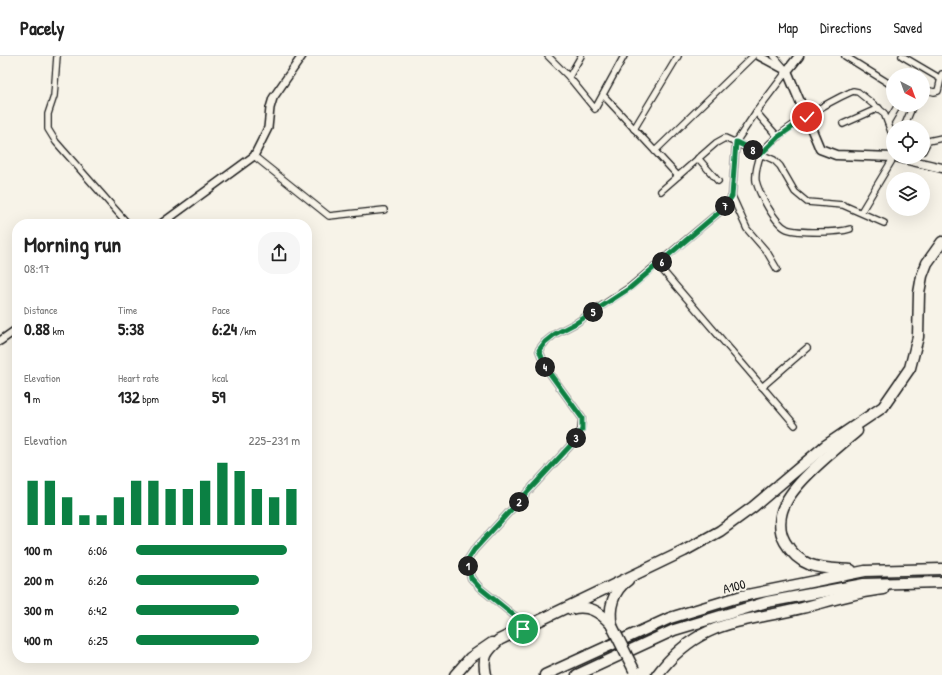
<!DOCTYPE html>
<html lang="en">
<head>
<meta charset="utf-8">
<style>
	:root { --surface:#fff; --page:#f6f6f6; --text:#222; --muted:#767676; --line:#e0e0e0; --accent:#0b8043 }
	body { margin:0; font-family:"Patrick Hand",sans-serif; background:var(--page); color:var(--text); height:100vh; display:flex; flex-direction:column; font-size:15px; white-space:nowrap }
	* { box-sizing:border-box; margin:0 }
	p { font-size:13px; color:var(--muted) }
	.icon { flex:none; width:22px; height:22px; fill:none; stroke:currentColor; stroke-width:2; stroke-linecap:round; stroke-linejoin:round }
	.map { position:relative; flex:1; overflow:hidden }
	.panel { position:absolute; left:12px; top:163px; width:300px; height:444px; display:flex; flex-direction:column; background:var(--surface); border-radius:16px; box-shadow:0 4px 16px #0002 }
	.panel>* { flex:none }
	.needle { width:26px; rotate:139deg }
	.buttons { position:absolute; left:886px; top:12px; display:grid; gap:8px }
	.buttons a { display:grid; place-items:center; width:44px; height:44px; border-radius:50%; background:var(--surface); box-shadow:0 4px 16px #0002; font-size:20px }
	.pin { position:absolute; display:grid; place-items:center; width:34px; height:34px; color:#fff; margin:-17px; border:2px solid #fff; border-radius:50%; box-shadow:0 1px 4px #0007 }
	.km { position:absolute; width:20px; height:20px; margin:-10px; border-radius:50%; background:#222; color:#fff; font-size:11px; line-height:20px; text-align:center }
	.round { display:grid; place-items:center; flex:none; width:42px; height:42px; border-radius:16px; background:var(--page) }
	.overview { display:flex; align-items:center; justify-content:space-between; height:68px; padding:0 12px }
	h1 { font-size:22px; font-weight:800; line-height:30px }
	.figures { display:grid; grid-template-columns:repeat(3,1fr); gap:6px; height:68px; padding:4px 12px }
	.figures div { display:grid; align-content:center }
	.figures b { font-size:17px; font-weight:800 }
	.figures small { font-size:11px; font-weight:400 }
	.figures p { font-size:11px }
	.chart { height:112px; padding:8px 12px }
	.chart p { display:flex; justify-content:space-between }
	.chart svg { width:100%; height:72px; margin-top:4px; stroke:var(--accent); stroke-width:6 }
	ul { padding:0 12px; list-style:none; font-size:13px }
	li { display:grid; grid-template-columns:64px 48px 1fr; align-items:center; height:30px }
	li i { height:10px; border-radius:5px; background:var(--accent) }
	header { display:flex; align-items:center; gap:24px; box-sizing:border-box; height:56px; padding:0 20px; background:var(--surface); border-bottom:1px solid var(--line) }
	header strong { font-size:19px }
	nav { display:flex; gap:22px; margin-inline-start:auto; font-size:14px }
	.map>svg:first-child { display:block }
</style>
</head>
<body>
<header>
<strong>Pacely</strong>
<nav><a>Map</a><a>Directions</a><a>Saved</a></nav>
</header>
<div class="map">
<svg width="942" height="619" viewBox="0 0 942 619">
	<rect width="100%" height="100%" fill="#f7f3e8"/>
	<filter id="ink" filterUnits="userSpaceOnUse"><feTurbulence type="fractalNoise" baseFrequency=".025" numOctaves="2"/><feDisplacementMap in="SourceGraphic" scale="8" xChannelSelector="R" yChannelSelector="G"/><feConvolveMatrix kernelMatrix="1 2 1 2 8 2 1 2 1" color-interpolation-filters="sRGB"/></filter>
	<g filter="url(#ink)">
		<g fill="none" stroke-linecap="round" stroke-linejoin="round">
			<g stroke="#1c1c1c" stroke-width="8">
				<g id="street">
					<path d="M 57,0 L 54,40 L 48,58 L 48,73 L 56,86 L 128,168"/>
					<path d="M 548,0 L 569,21 L 595,53 L 624,0"/>
					<path d="M 845,0 L 893,30"/>
					<path d="M 902,0 L 941,23"/>
					<path d="M 569,21 L 581,0"/>
					<path d="M 923,33 L 934,36 L 938,35 L 942,18"/>
					<path d="M 603,39 L 678,120"/>
					<path d="M 756,56 L 778,81"/>
					<path d="M 888,66 L 898,49"/>
					<path d="M 843,68 L 879,52"/>
					<path d="M 904,71 L 913,49"/>
					<path d="M 634,73 L 678,0"/>
					<path d="M 655,95 L 753,0"/>
					<path d="M 923,95 L 928,85 L 942,82"/>
					<path d="M 254,100 L 329,160 L 384,154"/>
					<path d="M 698,102 L 718,125"/>
					<path d="M 661,135 L 716,87 L 725,82 L 774,104 L 780,110 L 795,136 L 807,146 L 843,149 L 884,167"/>
					<path d="M 732,140 L 747,173 L 767,196 L 777,213"/>
					<path d="M 861,156 L 894,101"/>
					<path d="M 850,173 C 838,177 798,177 787,173 C 775,168 759,137 756,125 C 755,117 758,105 761,98 C 774,77 830,45 853,35 L 858,36 L 884,57 L 893,81"/>
					<path d="M 658,209 L 795,369"/>
					<path d="M 762,331 L 807,292"/>
					<path d="M 523,573 L 516,561 L 480,532 L 471,522 L 467,505 L 474,494 L 570,390 L 581,374 L 582,362 L 546,312 L 539,294 L 545,286 L 555,278 L 576,267 L 630,231 L 724,152 L 732,140 L 736,86 L 756,56 L 787,15 L 774,0"/>
				</g>
			</g>
			<g stroke="#1c1c1c" stroke-width="10">
				<g id="secondary">
					<path d="M 759,0 L 787,15"/>
					<path d="M 161,168 L 254,100 L 268,72 L 270,52 L 273,42 L 302,0"/>
					<path d="M 0,285 L 17,273"/>
				</g>
			</g>
			<g stroke="#1c1c1c" stroke-width="11">
				<g id="primary">
					<path d="M 799,0 L 787,15 L 820,93 L 836,99 L 893,101"/>
					<path d="M 895,101 L 942,112"/>
				</g>
			</g>
			<g stroke="#1c1c1c" stroke-width="13">
				<g id="highway">
					<path d="M 851,514 C 823,512 801,514 785,486 C 778,474 779,458 786,446 C 798,423 837,392 857,375"/>
					<path d="M 571,553 C 588,548 600,556 611,568"/>
					<path d="M 612,570 C 608,553 613,534 628,524"/>
					<path d="M 455,619 L 470,602 L 492,587"/>
					<path d="M 486,619 C 482,601 486,596 499,584 L 684,495 L 720,475 L 753,451 L 825,390 L 883,351 L 910,312 L 918,281 L 919,237 L 922,220 L 927,207 L 942,186"/>
					<path d="M 545,619 L 670,562 L 742,540 L 865,515 L 942,513"/>
					<path d="M 577,619 L 674,574 L 767,546 L 864,528 L 942,526"/>
					<path d="M 657,619 C 699,563 741,567 802,552 C 829,545 855,536 883,533"/>
				</g>
			</g>
			<use href="#street" stroke="#f7f3e8" stroke-width="5.5"/>
			<use href="#secondary" stroke="#f7f3e8" stroke-width="7"/>
			<use href="#primary" stroke="#f7f3e8" stroke-width="8"/>
			<use href="#highway" stroke="#f7f3e8" stroke-width="10"/>
			<g stroke="#1c1c1c" stroke-width="13" stroke-linecap="butt">
				<path id="highway-bridge" d="M 612,570 L 634,614"/>
			</g>
			<use href="#highway-bridge" stroke="#f7f3e8" stroke-width="10"/>
		</g>
	</g>
	<g fill="none" stroke-linecap="round" stroke-linejoin="round" filter="url(#ink)">
		<g stroke="#fff" stroke-width="8">
			<path id="route" d="M 523,573 L 516,561 L 480,532 L 471,522 L 467,505 L 474,494 L 570,390 L 582,374 L 582,362 L 546,312 L 539,294 L 545,286 L 555,278 L 576,267 L 630,232 L 724,152 L 732,140 L 736,86 L 761,98 L 778,81 L 807,61"/>
		</g>
		<use href="#route" stroke="#0b8043" stroke-width="5"/>
	</g>
	<g text-anchor="middle" dominant-baseline="central" stroke-width="4" stroke-linejoin="round" paint-order="stroke">
		<g font-size="13" fill="#1c1c1c" stroke="#f7f3e8">
			<text transform="translate(734 530) rotate(-15)">A100</text>
		</g>
	</g>
</svg>
<div class="buttons">
<a><svg class="needle" viewBox="-14 -14 28 28"><path d="M0-13l5 13h-10z" fill="#e53935"/><path d="M0 13l5-13h-10z" fill="#767676"/></svg></a>
<a><svg class="icon" aria-label="locate" viewBox="0 0 24 24"><circle cx="12" cy="12" r="6"/><path d="M12 2v4M12 18v4M2 12h4M18 12h4"/></svg></a>
<a><svg class="icon" aria-label="layers" viewBox="0 0 24 24"><path d="M12 4l9 5-9 5-9-5zM3 14l9 5 9-5"/></svg></a>
</div>
<div class="pin" style="left:523px;top:573px;background:#1e9e55"><svg class="icon" aria-label="arrive" viewBox="0 0 24 24"><path d="M6 21V4h12l-3 4 3 4H6"/></svg></div>
<div class="pin" style="left:807px;top:61px;background:#d93025"><svg class="icon" aria-label="check" viewBox="0 0 24 24"><path d="M5 12l5 5 9-10"/></svg></div>
<b class="km" style="left:468px;top:510px">1</b>
<b class="km" style="left:519px;top:446px">2</b>
<b class="km" style="left:576px;top:382px">3</b>
<b class="km" style="left:545px;top:311px">4</b>
<b class="km" style="left:593px;top:256px">5</b>
<b class="km" style="left:662px;top:206px">6</b>
<b class="km" style="left:725px;top:150px">7</b>
<b class="km" style="left:753px;top:94px">8</b>
<section class="panel">
<div class="overview"><div><h1>Morning run</h1><p>08:17</p></div><a class="round"><svg class="icon" aria-label="share" viewBox="0 0 24 24"><path d="M12 15V3M7 8l5-5 5 5M5 13v7h14v-7"/></svg></a></div>
<div class="figures">
<div><p>Distance</p><b>0.88<small> km</small></b></div>
<div><p>Time</p><b>5:38</b></div>
<div><p>Pace</p><b>6:24<small> /km</small></b></div>
</div>
<div class="figures">
<div><p>Elevation</p><b>9<small> m</small></b></div>
<div><p>Heart rate</p><b>132<small> bpm</small></b></div>
<div><p>kcal</p><b>59</b></div>
</div>
<div class="chart"><p><span>Elevation</span>225–231 m</p>
<svg viewBox="0 0 160 44" preserveAspectRatio="none"><path d="M5 44V17M15 44V17M25 44V27M35 44V38M45 44V38M55 44V27M65 44V17M75 44V17M85 44V22M95 44V22M105 44V17M115 44V6M125 44V11M135 44V22M145 44V27M155 44V22"/></svg>
</div>
<ul>
<li><b>100 m</b>6:06<i style="width:92%"></i></li>
<li><b>200 m</b>6:26<i style="width:75%"></i></li>
<li><b>300 m</b>6:42<i style="width:63%"></i></li>
<li><b>400 m</b>6:25<i style="width:75%"></i></li>
</ul>
</section>
</div>
</body>
</html>
